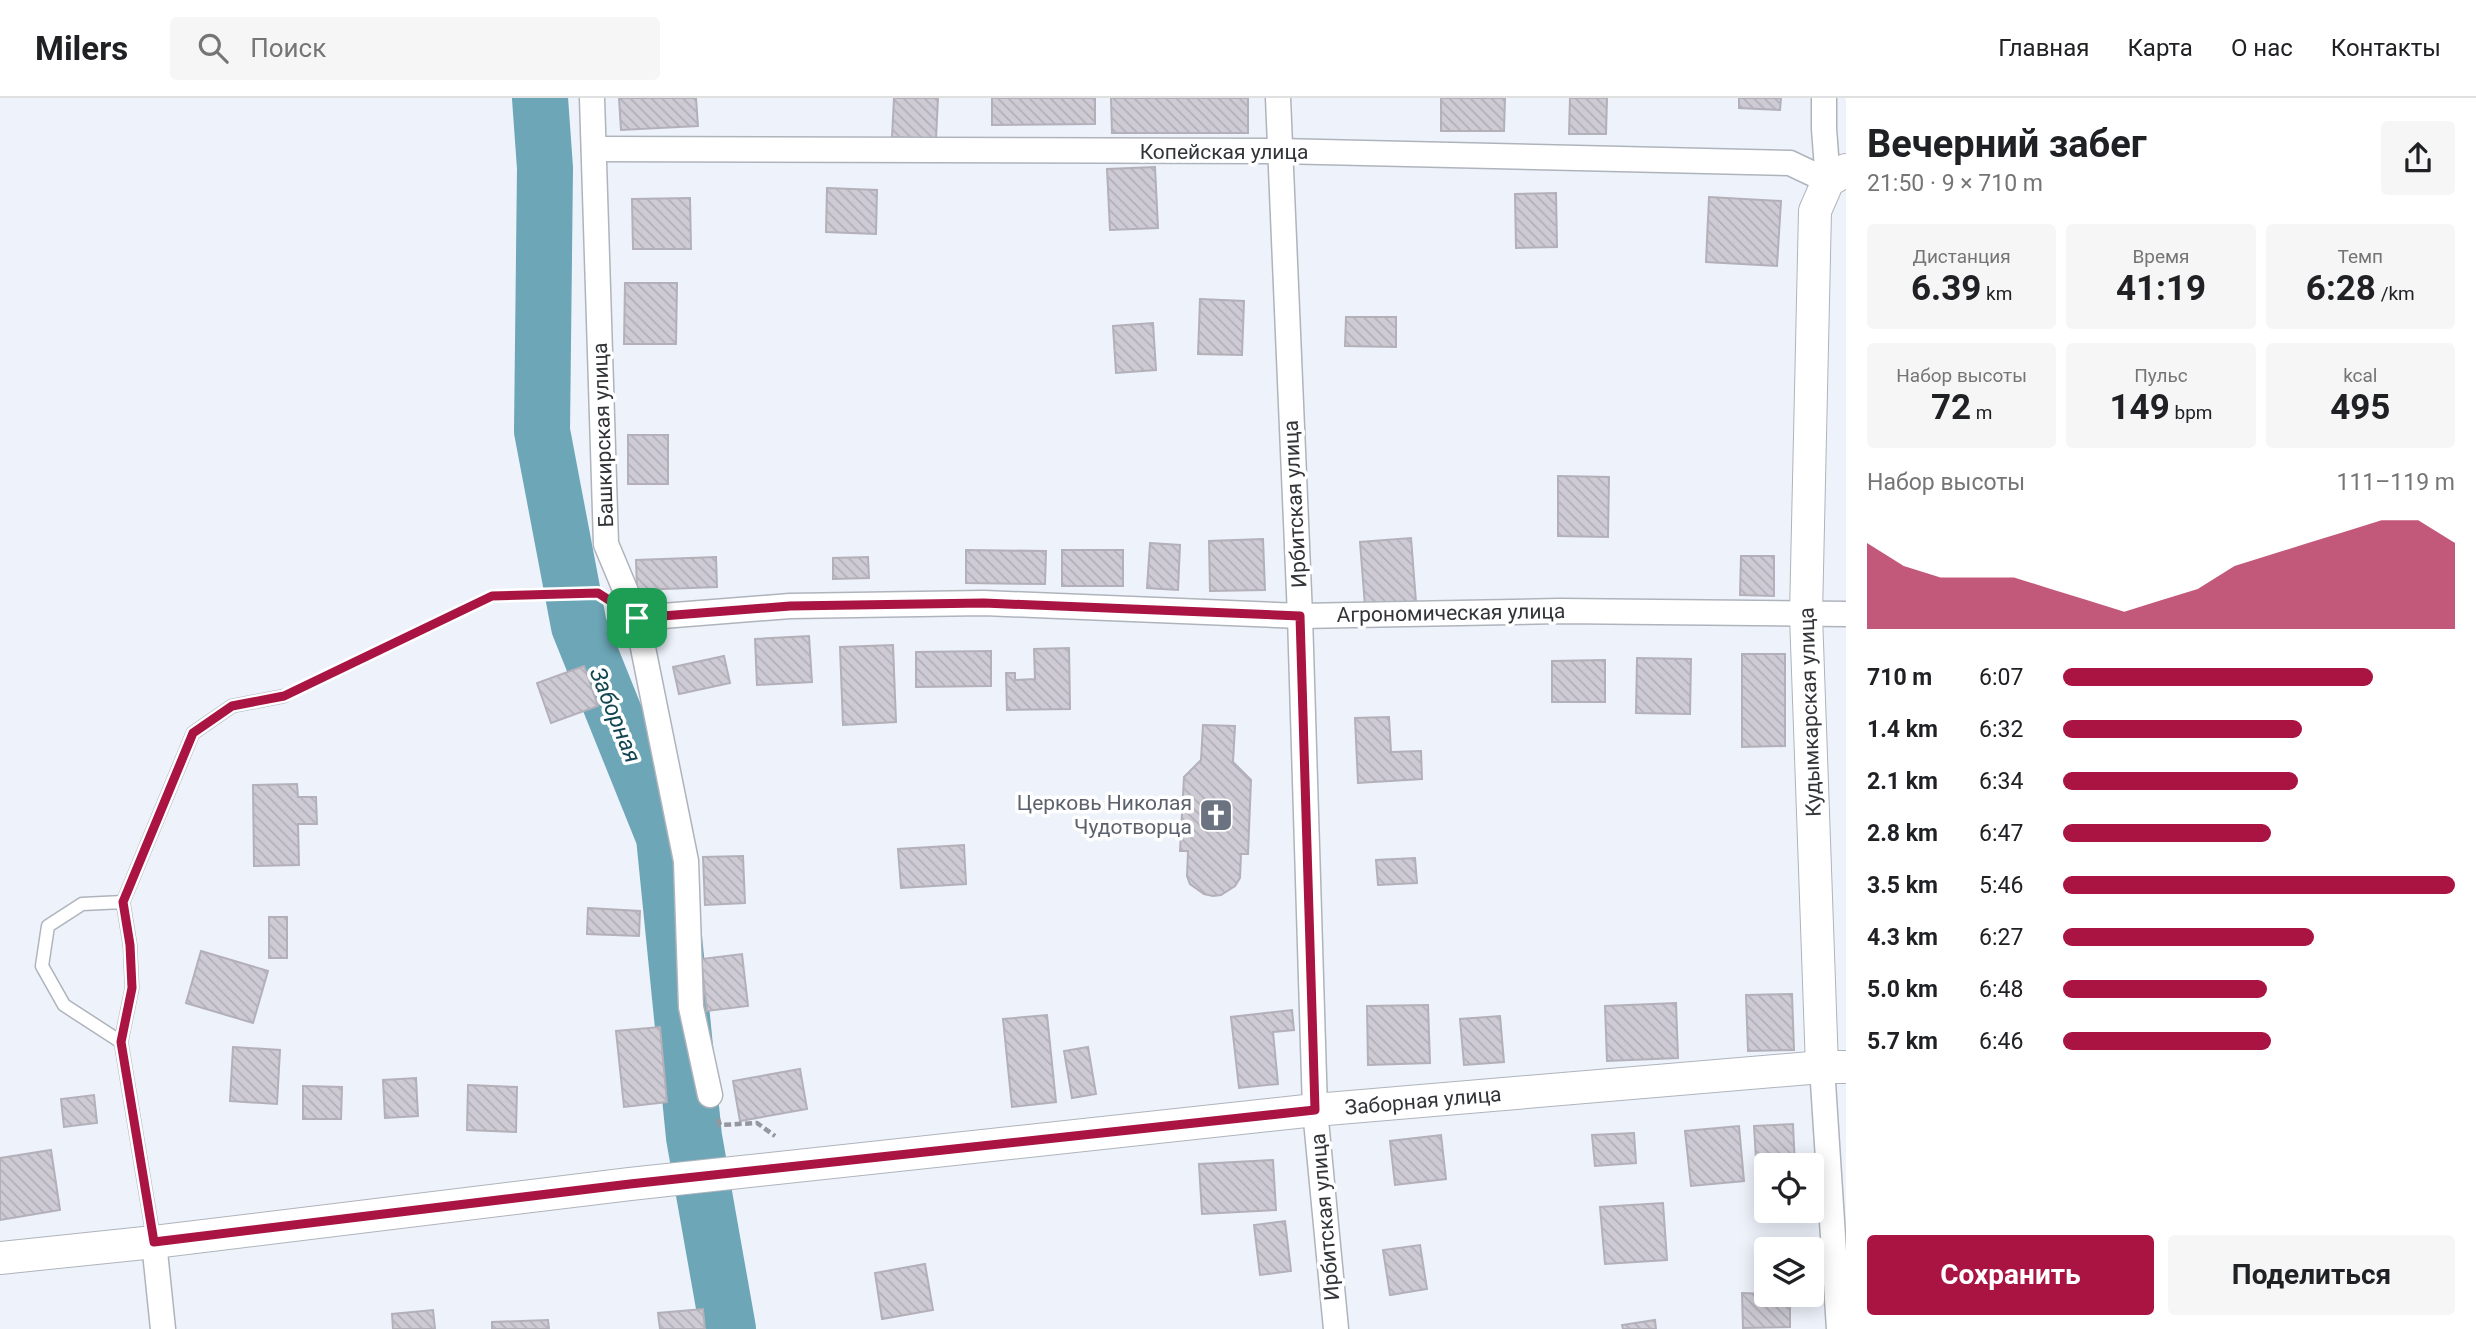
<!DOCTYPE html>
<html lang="ru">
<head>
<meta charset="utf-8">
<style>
	:root { --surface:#fff; --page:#f6f6f6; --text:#202124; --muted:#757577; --line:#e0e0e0; --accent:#aa1443 }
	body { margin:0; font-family:Roboto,sans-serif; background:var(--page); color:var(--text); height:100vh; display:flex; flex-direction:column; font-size:26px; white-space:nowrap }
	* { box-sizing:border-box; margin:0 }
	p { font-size:23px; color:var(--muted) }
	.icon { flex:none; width:38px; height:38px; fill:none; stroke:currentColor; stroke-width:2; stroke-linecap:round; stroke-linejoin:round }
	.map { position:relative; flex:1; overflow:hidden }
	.side { display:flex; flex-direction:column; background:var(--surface); width:630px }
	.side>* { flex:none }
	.fabs { position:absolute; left:1754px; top:1055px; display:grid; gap:14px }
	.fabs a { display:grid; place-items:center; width:70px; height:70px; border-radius:7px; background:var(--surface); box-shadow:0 4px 18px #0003; font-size:35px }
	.pin { position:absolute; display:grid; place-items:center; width:60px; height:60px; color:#fff; margin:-30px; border-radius:14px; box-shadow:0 4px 10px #0006 }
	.round { display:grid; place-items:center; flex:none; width:74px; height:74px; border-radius:7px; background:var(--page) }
	.head { display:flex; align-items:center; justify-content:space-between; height:119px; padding:0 21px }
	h1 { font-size:38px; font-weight:700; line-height:52px }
	.figures { display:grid; grid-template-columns:repeat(3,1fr); gap:10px; height:119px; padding:7px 21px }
	.figures div { display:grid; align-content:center; border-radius:7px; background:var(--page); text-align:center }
	.figures b { font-size:35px; font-weight:700 }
	.figures small { font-size:19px; font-weight:400 }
	.figures p { font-size:19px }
	.chart { height:196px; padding:14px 21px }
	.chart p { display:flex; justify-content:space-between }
	.chart svg { width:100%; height:126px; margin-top:7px; fill:var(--accent); opacity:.7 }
	.button { display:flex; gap:14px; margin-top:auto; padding:14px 21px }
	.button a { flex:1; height:80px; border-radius:7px; background:var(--accent); color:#fff; font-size:28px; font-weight:700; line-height:80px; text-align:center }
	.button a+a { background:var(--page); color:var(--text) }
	ul { padding:0 21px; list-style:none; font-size:23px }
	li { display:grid; grid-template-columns:112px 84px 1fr; align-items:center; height:52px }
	li i { height:18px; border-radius:9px; background:var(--accent) }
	header { display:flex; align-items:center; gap:42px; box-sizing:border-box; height:98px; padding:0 35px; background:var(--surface); border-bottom:2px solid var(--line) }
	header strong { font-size:33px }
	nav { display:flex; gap:38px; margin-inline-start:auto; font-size:24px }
	.search { width:490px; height:63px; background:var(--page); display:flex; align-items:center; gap:18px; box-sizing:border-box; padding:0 24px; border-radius:7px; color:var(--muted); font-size:26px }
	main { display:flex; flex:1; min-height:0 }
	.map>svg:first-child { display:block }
</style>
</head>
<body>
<header>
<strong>Milers</strong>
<div class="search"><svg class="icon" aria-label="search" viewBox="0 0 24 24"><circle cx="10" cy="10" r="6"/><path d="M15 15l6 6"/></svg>Поиск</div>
<nav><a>Главная</a><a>Карта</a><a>О нас</a><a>Контакты</a></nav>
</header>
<main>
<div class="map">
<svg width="1846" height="1231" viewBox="0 0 1846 1231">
	<defs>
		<pattern id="building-back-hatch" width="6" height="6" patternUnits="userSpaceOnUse" patternTransform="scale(1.75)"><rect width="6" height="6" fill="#cecbd4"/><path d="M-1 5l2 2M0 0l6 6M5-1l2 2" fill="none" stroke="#b1afb7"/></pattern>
	</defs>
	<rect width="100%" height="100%" fill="#edf2fb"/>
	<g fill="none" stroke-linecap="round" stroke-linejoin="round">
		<path stroke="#6ca6b7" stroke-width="56" d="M 540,0 L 545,70 L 542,333 L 579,528 L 664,739 L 694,1039 L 728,1231"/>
	</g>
	<g fill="url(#building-back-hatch)" stroke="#b3b0b9" stroke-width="2">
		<path d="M 619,0 L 696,0 L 698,28 L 621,32 Z"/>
		<path d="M 894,0 L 938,0 L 936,41 L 892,39 Z"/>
		<path d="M 992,0 L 1095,0 L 1095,26 L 992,27 Z"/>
		<path d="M 1111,0 L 1248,0 L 1248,35 L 1112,35 Z"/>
		<path d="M 1441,0 L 1505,0 L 1504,33 L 1441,33 Z"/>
		<path d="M 1570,0 L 1607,0 L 1606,36 L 1569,36 Z"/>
		<path d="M 1739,0 L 1781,0 L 1780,12 L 1739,10 Z"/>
		<path d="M 1155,69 L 1158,130 L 1110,132 L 1107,71 Z"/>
		<path d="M 827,90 L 877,92 L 876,136 L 826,134 Z"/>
		<path d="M 1556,95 L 1557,149 L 1516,150 L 1515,96 Z"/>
		<path d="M 1709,99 L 1781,103 L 1777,168 L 1706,164 Z"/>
		<path d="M 690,100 L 691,151 L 633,151 L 632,101 Z"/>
		<path d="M 625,185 L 677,185 L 676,246 L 624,246 Z"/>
		<path d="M 1200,201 L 1244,203 L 1242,257 L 1198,256 Z"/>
		<path d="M 1346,219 L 1396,219 L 1396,249 L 1345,248 Z"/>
		<path d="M 1153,225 L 1156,272 L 1116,275 L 1113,228 Z"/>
		<rect x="628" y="337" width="40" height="49"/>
		<path d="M 1558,378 L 1609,379 L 1608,439 L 1558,438 Z"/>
		<path d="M 1411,440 L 1416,504 L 1365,508 L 1360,444 Z"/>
		<path d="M 1263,441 L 1265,492 L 1210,493 L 1209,443 Z"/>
		<path d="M 1150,445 L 1180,447 L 1178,492 L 1147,490 Z"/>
		<path d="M 966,452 L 1046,453 L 1045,486 L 966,485 Z"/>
		<rect x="1062" y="452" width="61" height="36"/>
		<path d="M 1741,458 L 1774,458 L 1774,498 L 1740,497 Z"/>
		<path d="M 716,459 L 717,489 L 637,492 L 636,462 Z"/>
		<path d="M 868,459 L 869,480 L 833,481 L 833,460 Z"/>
		<path d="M 809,538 L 812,584 L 757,587 L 755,541 Z"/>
		<path d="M 893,547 L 896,624 L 843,627 L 840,549 Z"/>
		<path d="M 1069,550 L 1070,611 L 1007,612 L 1006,575 L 1015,575 L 1015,582 L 1035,581 L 1034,551 Z"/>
		<path d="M 991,553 L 991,588 L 916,589 L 916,554 Z"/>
		<path d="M 1742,556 L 1785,556 L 1785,648 L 1742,649 Z"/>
		<path d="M 724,558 L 730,585 L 679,596 L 673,569 Z"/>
		<path d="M 1637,560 L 1691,561 L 1690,616 L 1636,615 Z"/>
		<path d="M 1605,562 L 1605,604 L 1552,604 L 1552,563 Z"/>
		<path d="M 584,568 L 598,608 L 551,625 L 537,585 Z"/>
		<path d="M 1389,619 L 1391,654 L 1421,653 L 1422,681 L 1358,685 L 1355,620 Z"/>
		<path d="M 1203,627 L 1235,628 L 1233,664 L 1251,682 L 1248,756 L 1241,756 L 1240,780 L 1235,788 L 1221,797 L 1213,798 L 1204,796 L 1190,786 L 1187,778 L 1188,753 L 1180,753 L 1184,679 L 1201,662 Z"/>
		<path d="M 297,686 L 298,699 L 316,699 L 317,726 L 298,726 L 299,767 L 254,768 L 253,687 Z"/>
		<path d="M 964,747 L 966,786 L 901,790 L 898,751 Z"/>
		<path d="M 743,758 L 745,805 L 705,807 L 703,759 Z"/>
		<path d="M 1415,760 L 1417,785 L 1378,787 L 1376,762 Z"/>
		<path d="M 588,810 L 640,813 L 639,838 L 587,836 Z"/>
		<rect x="269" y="819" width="18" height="41"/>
		<path d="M 201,853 L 268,873 L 253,925 L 186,905 Z"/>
		<path d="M 742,856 L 748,908 L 707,913 L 701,861 Z"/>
		<path d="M 1792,896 L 1794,952 L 1748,953 L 1746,897 Z"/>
		<path d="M 1676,905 L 1678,960 L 1607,963 L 1605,908 Z"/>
		<path d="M 1428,907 L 1430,965 L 1368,967 L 1367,908 Z"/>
		<path d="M 1292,912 L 1294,932 L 1273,934 L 1278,986 L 1239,990 L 1231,919 Z"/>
		<path d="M 1047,917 L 1056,1004 L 1012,1009 L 1003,921 Z"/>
		<path d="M 1500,918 L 1504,964 L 1464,967 L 1460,921 Z"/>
		<path d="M 660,929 L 667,1004 L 624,1009 L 616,933 Z"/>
		<path d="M 233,949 L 280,952 L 277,1006 L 230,1003 Z"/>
		<path d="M 1088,949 L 1096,996 L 1072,1000 L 1064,953 Z"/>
		<path d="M 800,971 L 807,1011 L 740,1023 L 733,983 Z"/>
		<path d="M 416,980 L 418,1018 L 385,1020 L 383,982 Z"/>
		<path d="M 468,987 L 517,989 L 516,1034 L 467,1032 Z"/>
		<path d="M 303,988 L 342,989 L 341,1021 L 303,1021 Z"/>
		<path d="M 94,997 L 97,1025 L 64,1029 L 61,1001 Z"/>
		<path d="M 1793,1026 L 1795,1068 L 1766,1068 L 1766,1094 L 1758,1094 L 1754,1028 Z"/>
		<path d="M 1739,1028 L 1744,1083 L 1691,1088 L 1685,1033 Z"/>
		<path d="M 1634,1035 L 1636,1065 L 1595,1068 L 1592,1037 Z"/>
		<path d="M 1441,1037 L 1446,1081 L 1395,1087 L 1390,1043 Z"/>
		<path d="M 51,1052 L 60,1112 L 0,1122 L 0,1060 Z"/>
		<path d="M 1273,1062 L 1276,1112 L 1202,1116 L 1199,1066 Z"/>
		<path d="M 1663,1105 L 1667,1162 L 1605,1166 L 1600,1109 Z"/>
		<path d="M 1285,1123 L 1291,1173 L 1260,1177 L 1254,1127 Z"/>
		<path d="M 1420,1147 L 1427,1191 L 1390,1197 L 1383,1152 Z"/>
		<path d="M 925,1166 L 933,1212 L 882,1221 L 875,1175 Z"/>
		<path d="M 1742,1195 L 1790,1197 L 1790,1229 L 1743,1230 Z"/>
		<path d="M 703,1211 L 705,1231 L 660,1231 L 658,1215 Z"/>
		<path d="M 433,1212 L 435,1231 L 393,1231 L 392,1216 Z"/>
		<path d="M 548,1222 L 549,1231 L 492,1231 L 492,1224 Z"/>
		<path d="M 1655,1222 L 1656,1231 L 1623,1231 L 1622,1227 Z"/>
	</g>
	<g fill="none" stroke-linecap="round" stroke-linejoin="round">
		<g stroke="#afb4bc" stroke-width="15">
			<g id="service">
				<path d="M 123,804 L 193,635 L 232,608 L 284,598"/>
				<path d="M 121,944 L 132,890 L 130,847 L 123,804 L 82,806 L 48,828 L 42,868 L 64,907 L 121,944 L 154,1144"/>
			</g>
		</g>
		<g stroke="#afb4bc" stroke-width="27">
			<g id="minor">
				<path d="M 592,0 L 606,446 L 637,520 L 686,763 L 691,909 L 710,997"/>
				<path d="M 1278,0 L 1300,518 L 1315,1012 L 1336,1231"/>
				<path d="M 594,51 L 1278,53 L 1790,65 L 1828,83 L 1824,31 L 1824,0"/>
				<path d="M 637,520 L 790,508 L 984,505 L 1300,518 L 1559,513 L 1846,516"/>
				<path d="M 1822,969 L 1839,1231"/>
				<path d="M 154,1144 L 163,1231"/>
			</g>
		</g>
		<g stroke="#afb4bc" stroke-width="34">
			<g id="tertiary">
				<path d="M 1822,969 L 1806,517 L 1815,113 L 1828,83 L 1846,72"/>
				<path d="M 0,1160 L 154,1144 L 630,1086 L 1315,1012 L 1822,969 L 1846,969"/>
			</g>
		</g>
		<g stroke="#94979e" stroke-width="4.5" stroke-dasharray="7 3.5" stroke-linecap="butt">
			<path d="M 302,589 L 492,498 L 598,495"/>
			<path d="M 718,1021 L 720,1027 L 757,1025 L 775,1038"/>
		</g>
		<use href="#service" stroke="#fff" stroke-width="12"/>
		<use href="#minor" stroke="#fff" stroke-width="24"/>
		<use href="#tertiary" stroke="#fff" stroke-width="32"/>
	</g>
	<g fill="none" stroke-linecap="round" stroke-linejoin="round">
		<g stroke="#fff" stroke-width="14">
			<path id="route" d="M 598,495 L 637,520 L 790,508 L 984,505 L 1300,518 L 1315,1012 L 630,1086 L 154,1144 L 121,944 L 132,890 L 130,847 L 123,804 L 193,635 L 232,608 L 284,598 L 492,498 Z"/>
		</g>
		<use href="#route" stroke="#aa1443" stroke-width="9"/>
	</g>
	<defs>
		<g id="church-square" transform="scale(1.75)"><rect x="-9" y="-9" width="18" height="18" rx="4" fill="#6b7280" stroke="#fff"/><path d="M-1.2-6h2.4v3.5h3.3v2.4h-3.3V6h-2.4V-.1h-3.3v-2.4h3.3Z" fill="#fff"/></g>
	</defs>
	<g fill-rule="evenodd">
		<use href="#church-square" x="1216" y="717"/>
	</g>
	<g text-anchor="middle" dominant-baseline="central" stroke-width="7" stroke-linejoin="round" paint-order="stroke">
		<g font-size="21" fill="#323438" stroke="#fff">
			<text x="1224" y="54">Копейская улица</text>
			<text transform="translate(603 337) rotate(-92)">Башкирская улица</text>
			<text transform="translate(1295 406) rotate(-93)">Ирбитская улица</text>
			<text transform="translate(1451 515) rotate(-1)">Агрономическая улица</text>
			<text transform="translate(1810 614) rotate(-92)">Кудымкарская улица</text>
			<text transform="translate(1423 1003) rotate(-5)">Заборная улица</text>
			<text transform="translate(1325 1119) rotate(-95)">Ирбитская улица</text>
		</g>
		<g font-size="21" fill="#5b616d" stroke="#fff" text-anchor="end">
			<text x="1192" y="705">Церковь Николая<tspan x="1192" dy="24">Чудотворца</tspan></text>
		</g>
		<g font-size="23" font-style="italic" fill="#124653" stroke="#fff">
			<text transform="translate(615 617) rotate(68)">Заборная</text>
		</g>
	</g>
</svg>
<div class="fabs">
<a><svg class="icon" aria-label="locate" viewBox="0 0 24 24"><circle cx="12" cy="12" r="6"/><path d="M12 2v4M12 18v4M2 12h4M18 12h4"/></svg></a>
<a><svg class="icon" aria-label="layers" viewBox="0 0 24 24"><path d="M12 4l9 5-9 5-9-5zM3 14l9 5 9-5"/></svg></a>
</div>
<div class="pin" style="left:637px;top:520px;background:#1e9e55"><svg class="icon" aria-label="arrive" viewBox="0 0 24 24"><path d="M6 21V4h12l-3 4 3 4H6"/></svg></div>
</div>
<section class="side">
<div class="head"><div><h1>Вечерний забег</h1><p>21:50 · 9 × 710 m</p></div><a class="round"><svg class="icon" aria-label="share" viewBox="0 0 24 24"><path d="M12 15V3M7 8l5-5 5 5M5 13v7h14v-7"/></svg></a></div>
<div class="figures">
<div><p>Дистанция</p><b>6.39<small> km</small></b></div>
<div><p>Время</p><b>41:19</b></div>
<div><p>Темп</p><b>6:28<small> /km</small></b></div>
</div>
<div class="figures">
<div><p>Набор высоты</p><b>72<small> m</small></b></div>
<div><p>Пульс</p><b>149<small> bpm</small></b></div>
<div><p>kcal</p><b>495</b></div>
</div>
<div class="chart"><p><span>Набор высоты</span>111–119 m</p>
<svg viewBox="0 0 160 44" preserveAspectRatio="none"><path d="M0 44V14L10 22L20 26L30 26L40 26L50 30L60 34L70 38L80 34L90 30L100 22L110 18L120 14L130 10L140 6L150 6L160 14V44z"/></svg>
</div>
<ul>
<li><b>710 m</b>6:07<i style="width:79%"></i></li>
<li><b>1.4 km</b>6:32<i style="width:61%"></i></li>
<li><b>2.1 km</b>6:34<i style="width:60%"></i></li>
<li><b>2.8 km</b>6:47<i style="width:53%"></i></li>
<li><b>3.5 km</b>5:46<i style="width:100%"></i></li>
<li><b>4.3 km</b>6:27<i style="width:64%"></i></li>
<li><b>5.0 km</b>6:48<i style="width:52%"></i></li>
<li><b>5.7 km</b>6:46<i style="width:53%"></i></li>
</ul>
<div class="button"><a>Сохранить</a><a>Поделиться</a></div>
</section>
</main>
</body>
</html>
